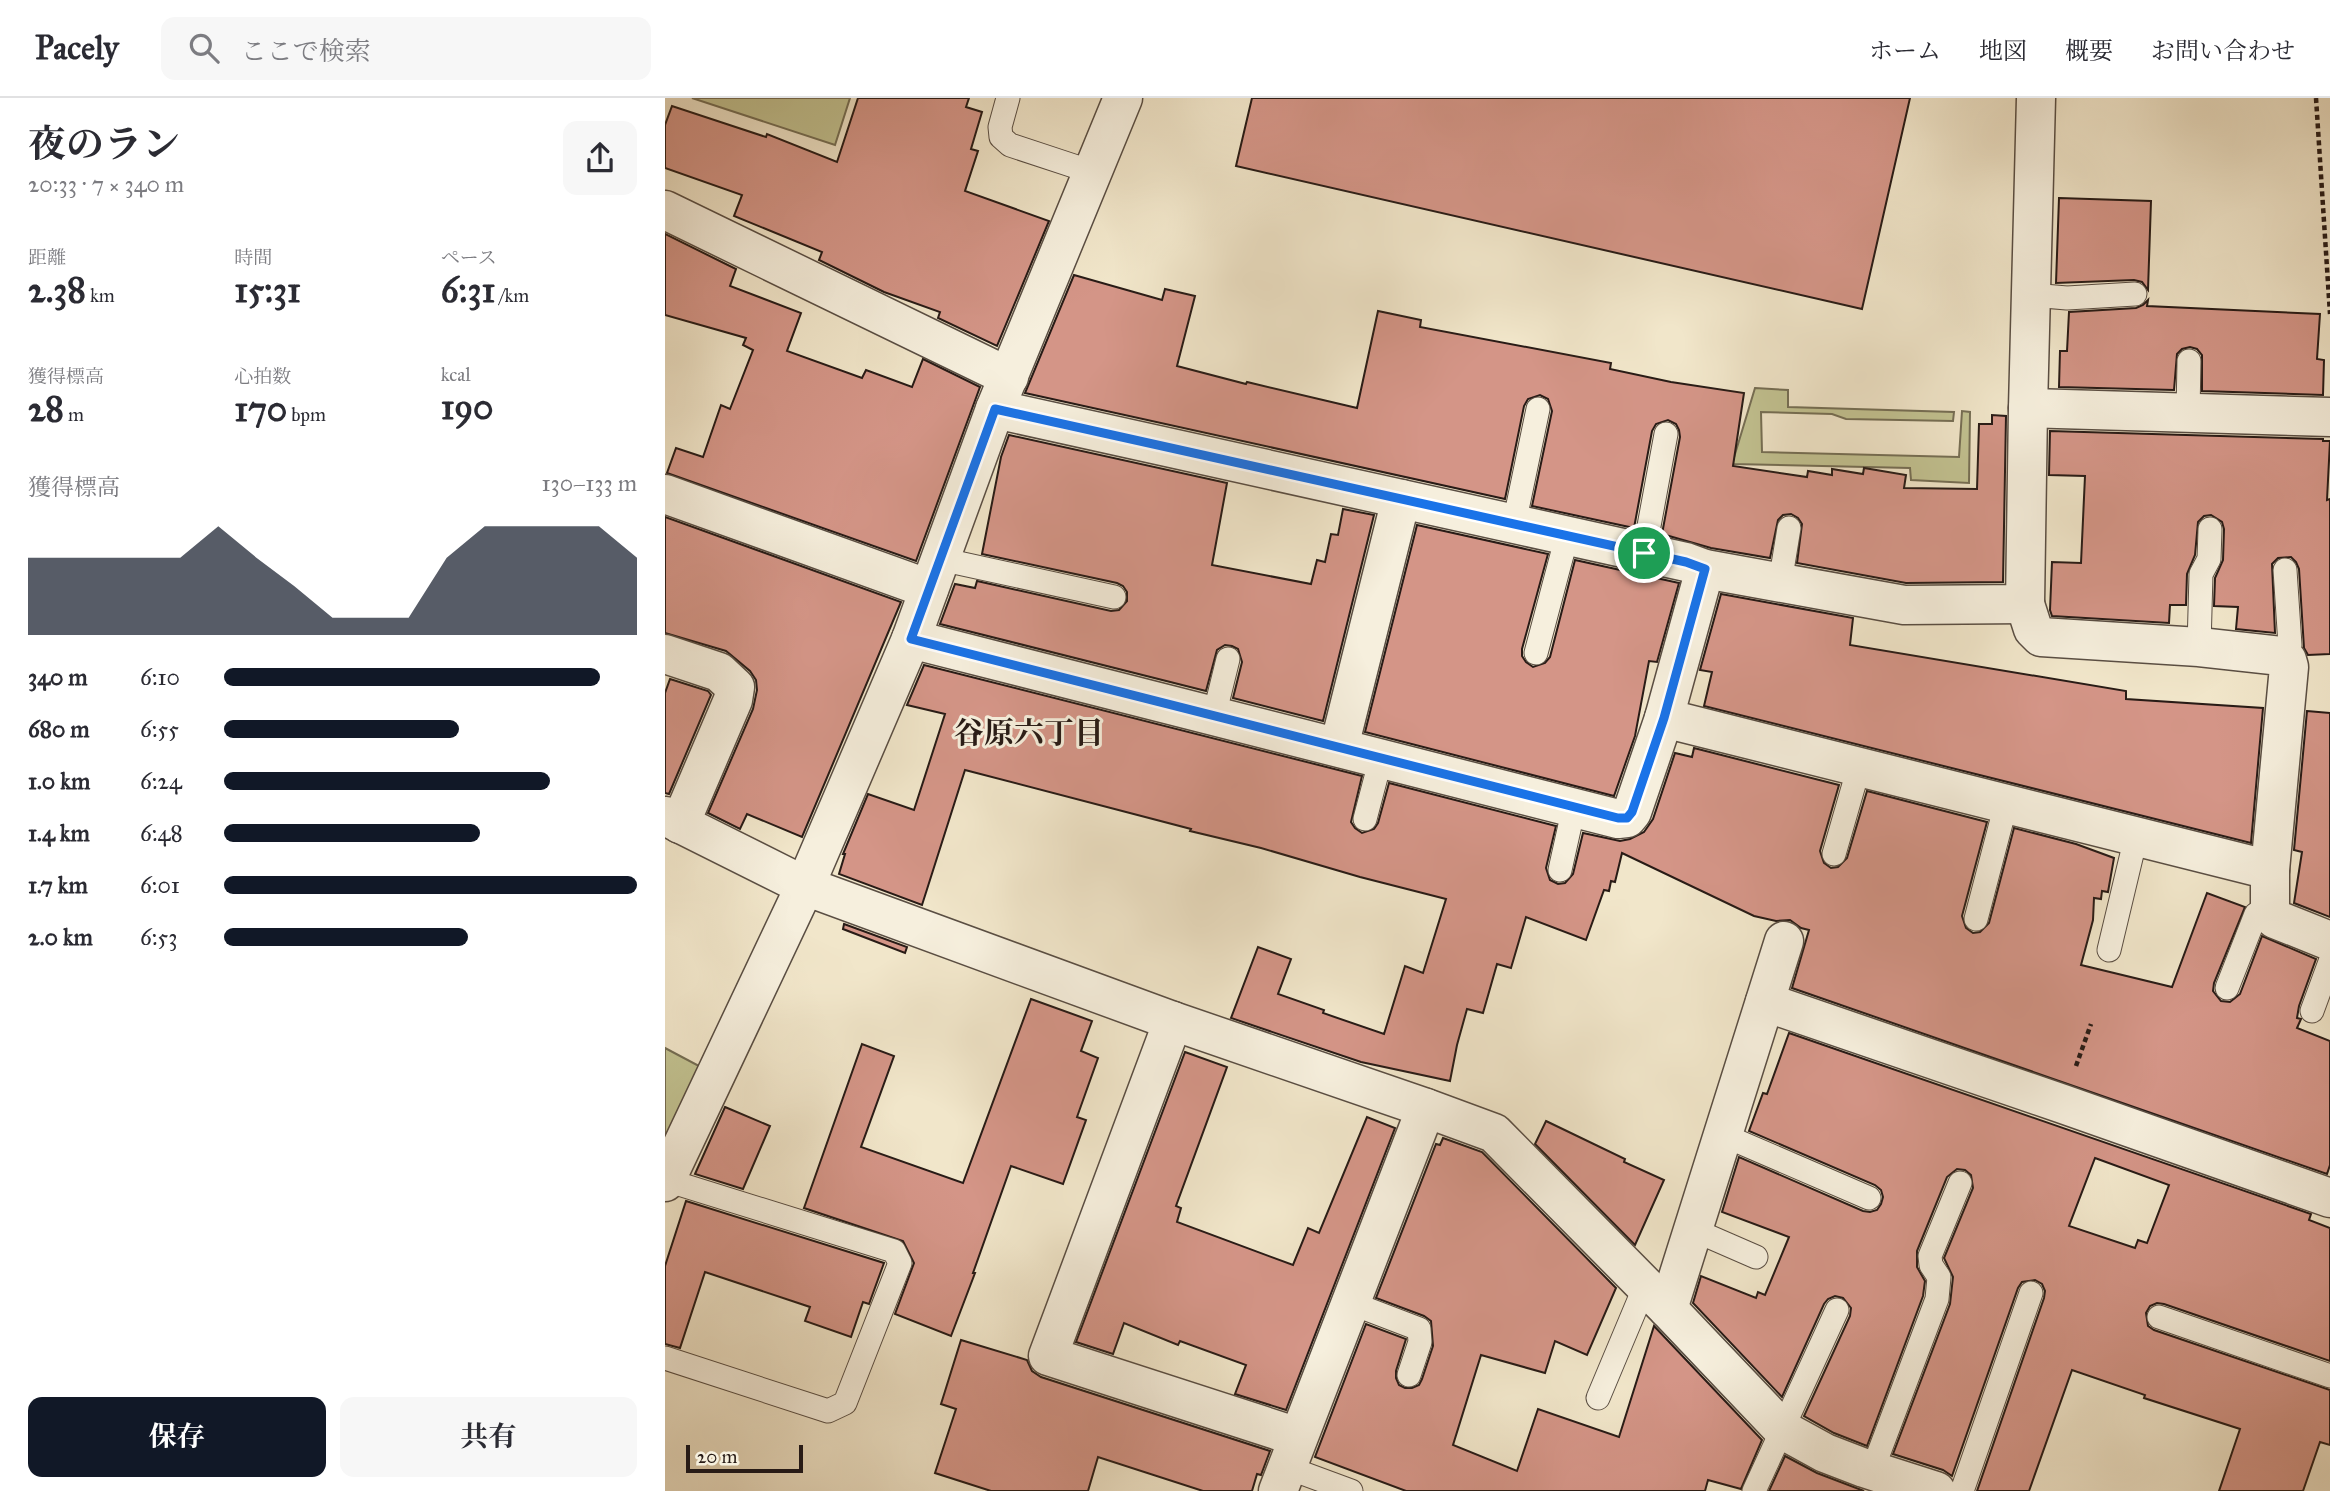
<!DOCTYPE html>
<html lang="ja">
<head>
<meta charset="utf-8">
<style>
	:root { --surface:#fff; --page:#f7f7f7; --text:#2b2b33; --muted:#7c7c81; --line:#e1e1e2; --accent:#111827 }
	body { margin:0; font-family:"IM FELL Great Primer","Noto Serif JP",serif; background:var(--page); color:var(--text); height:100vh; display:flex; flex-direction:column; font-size:26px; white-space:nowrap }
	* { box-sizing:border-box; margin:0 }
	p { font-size:23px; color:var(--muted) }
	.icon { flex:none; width:38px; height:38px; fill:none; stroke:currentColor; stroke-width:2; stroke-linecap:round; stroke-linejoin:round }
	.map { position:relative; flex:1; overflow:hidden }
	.details { display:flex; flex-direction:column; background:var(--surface); width:665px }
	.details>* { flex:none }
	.scale { position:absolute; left:21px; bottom:18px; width:117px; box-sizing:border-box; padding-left:7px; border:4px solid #281b16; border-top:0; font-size:19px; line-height:24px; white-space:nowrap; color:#281b16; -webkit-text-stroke:5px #f6efdd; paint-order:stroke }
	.pin { position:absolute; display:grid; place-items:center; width:60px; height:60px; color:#fff; margin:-30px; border:4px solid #fff; border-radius:50%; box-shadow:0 2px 7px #0007 }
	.round { display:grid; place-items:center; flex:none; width:74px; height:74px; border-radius:14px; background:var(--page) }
	.summary { display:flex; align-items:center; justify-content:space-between; height:119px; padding:0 28px }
	h1 { font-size:38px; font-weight:700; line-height:52px }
	.figures { display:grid; grid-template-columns:repeat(3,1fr); gap:10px; height:119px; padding:7px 28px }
	.figures div { display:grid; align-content:center }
	.figures b { font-size:35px; font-weight:700 }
	.figures small { font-size:19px; font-weight:400 }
	.figures p { font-size:19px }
	.chart { height:196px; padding:14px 28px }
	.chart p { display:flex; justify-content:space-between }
	.chart svg { width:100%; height:126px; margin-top:7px; fill:var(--accent); opacity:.7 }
	.cta { display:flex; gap:14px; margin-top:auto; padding:14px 28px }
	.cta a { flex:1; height:80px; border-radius:14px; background:var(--accent); color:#fff; font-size:28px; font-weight:700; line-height:80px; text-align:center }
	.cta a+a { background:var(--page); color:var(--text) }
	ul { padding:0 28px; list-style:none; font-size:23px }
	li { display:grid; grid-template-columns:112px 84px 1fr; align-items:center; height:52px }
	li i { height:18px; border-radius:9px; background:var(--accent) }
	header { display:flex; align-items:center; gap:42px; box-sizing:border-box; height:98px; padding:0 35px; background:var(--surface); border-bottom:2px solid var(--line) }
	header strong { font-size:33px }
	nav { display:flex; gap:38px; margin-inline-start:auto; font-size:24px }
	.search { width:490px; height:63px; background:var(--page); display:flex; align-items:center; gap:18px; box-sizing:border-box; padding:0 24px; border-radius:14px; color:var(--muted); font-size:26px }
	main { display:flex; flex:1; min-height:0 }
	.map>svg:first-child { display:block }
</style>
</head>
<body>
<header>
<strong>Pacely</strong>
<div class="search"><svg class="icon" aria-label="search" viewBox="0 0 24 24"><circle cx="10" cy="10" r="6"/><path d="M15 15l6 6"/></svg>ここで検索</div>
<nav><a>ホーム</a><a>地図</a><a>概要</a><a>お問い合わせ</a></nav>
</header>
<main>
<section class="details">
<div class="summary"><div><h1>夜のラン</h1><p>20:33 · 7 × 340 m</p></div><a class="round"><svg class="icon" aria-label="share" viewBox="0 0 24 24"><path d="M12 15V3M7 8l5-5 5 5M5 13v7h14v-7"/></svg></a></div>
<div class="figures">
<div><p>距離</p><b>2.38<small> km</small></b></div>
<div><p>時間</p><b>15:31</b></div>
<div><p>ペース</p><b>6:31<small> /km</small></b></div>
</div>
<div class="figures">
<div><p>獲得標高</p><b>28<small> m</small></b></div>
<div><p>心拍数</p><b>170<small> bpm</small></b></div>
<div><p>kcal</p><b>190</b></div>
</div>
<div class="chart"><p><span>獲得標高</span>130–133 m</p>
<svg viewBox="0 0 160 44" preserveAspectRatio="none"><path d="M0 44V17L10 17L20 17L30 17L40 17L50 6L60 17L70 27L80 38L90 38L100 38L110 17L120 6L130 6L140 6L150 6L160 17V44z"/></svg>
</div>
<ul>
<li><b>340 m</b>6:10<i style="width:91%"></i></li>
<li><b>680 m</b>6:55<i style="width:57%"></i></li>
<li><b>1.0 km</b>6:24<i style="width:79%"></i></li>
<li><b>1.4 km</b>6:48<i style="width:62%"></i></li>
<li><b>1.7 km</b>6:01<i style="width:100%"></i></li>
<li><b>2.0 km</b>6:53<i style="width:59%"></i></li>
</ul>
<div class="cta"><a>保存</a><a>共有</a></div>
</section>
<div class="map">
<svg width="1665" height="1393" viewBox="0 0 1665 1393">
	<rect width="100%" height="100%" fill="#f1e6ca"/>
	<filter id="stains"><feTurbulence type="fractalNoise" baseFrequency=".00286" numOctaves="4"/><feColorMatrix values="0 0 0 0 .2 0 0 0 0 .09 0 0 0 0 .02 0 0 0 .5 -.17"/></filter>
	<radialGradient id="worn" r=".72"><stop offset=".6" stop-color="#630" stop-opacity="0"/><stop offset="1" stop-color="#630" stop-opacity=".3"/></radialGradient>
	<g fill="#c2c291" stroke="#756e54" stroke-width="2">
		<path d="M 27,0 L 185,0 L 170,47 Z"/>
		<path d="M 1090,290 L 1123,292 L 1123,309 L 1289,314 L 1288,323 L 1181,321 L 1167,316 L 1096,314 L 1097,354 L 1294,359 L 1297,313 L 1305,314 L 1304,385 L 1246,382 L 1245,370 L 1067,366 Z"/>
		<path d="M 0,950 L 34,968 L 0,1044 Z"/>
	</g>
	<g fill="#d49587" stroke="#281b16" stroke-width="2" fill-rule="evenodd">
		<path d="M 193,0 L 304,0 L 301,9 L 317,14 L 306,51 L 313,53 L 300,93 L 384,123 L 332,248 L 273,220 L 275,214 L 219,194 L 154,162 L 157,154 L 69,118 L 77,97 L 0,70 L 0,27 L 7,8 L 101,39 L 102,36 L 172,64 Z"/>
		<path d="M 587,0 L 1245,0 L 1197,211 L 571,68 Z"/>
		<path d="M 1394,100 L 1486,103 L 1483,192 L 1477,184 L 1469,182 L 1391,185 Z"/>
		<path d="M 0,136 L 71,171 L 65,188 L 136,215 L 122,253 L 197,280 L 201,272 L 247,289 L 258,261 L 315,289 L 251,463 L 2,375 L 11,350 L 38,359 L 56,307 L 65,311 L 88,252 L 78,247 L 81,240 L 0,217 Z"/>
		<path d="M 409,177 L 497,202 L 500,191 L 530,198 L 512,268 L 581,286 L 582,284 L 692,310 L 713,213 L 756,222 L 755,229 L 946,265 L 945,271 L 1006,284 L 1079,295 L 1068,368 L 1142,379 L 1143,373 L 1167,377 L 1167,371 L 1198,376 L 1199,370 L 1241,377 L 1239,390 L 1312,391 L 1314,326 L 1327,326 L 1327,317 L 1341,318 L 1338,484 L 1241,485 L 1132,465 L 1137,426 L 1133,420 L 1126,416 L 1118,417 L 1113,422 L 1105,460 L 1046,450 L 997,436 L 1015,339 L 1014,332 L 1011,326 L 1003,322 L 991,326 L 987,333 L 969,430 L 867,408 L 887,313 L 883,301 L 875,297 L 863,301 L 859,308 L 840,401 L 360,295 Z"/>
		<path d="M 1483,202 L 1482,208 L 1655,216 L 1652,261 L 1659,262 L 1658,297 L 1537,293 L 1537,257 L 1532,251 L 1525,249 L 1517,251 L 1512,256 L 1509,292 L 1394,289 L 1395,253 L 1402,253 L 1404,214 L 1471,210 L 1478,207 Z"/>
		<path d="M 1385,333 L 1658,341 L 1658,343 L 1665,343 L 1662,402 L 1665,401 L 1665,556 L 1643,557 L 1639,550 L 1634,471 L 1631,464 L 1626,459 L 1613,460 L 1607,466 L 1610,535 L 1571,531 L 1573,509 L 1549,508 L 1550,480 L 1558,462 L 1559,431 L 1557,424 L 1546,417 L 1539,418 L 1533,424 L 1530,457 L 1522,476 L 1521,507 L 1505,507 L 1504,525 L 1387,518 L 1385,512 L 1387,464 L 1416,465 L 1420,378 L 1384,377 Z"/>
		<path d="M 344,337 L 562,385 L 547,467 L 646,486 L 652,462 L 660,464 L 666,436 L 673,437 L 678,411 L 709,417 L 658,623 L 568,600 L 577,564 L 573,551 L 567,548 L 560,547 L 552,552 L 541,593 L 275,526 L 290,486 L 310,490 L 312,483 L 446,513 L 454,512 L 462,503 L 462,494 L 458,488 L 452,485 L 317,456 L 336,359 Z"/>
		<path d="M 0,419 L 236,504 L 137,739 L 82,716 L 75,731 L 43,715 L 88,611 L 92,592 L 91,582 L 85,573 L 61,553 L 0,535 Z"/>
		<path d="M 752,427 L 883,456 L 857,551 L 857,558 L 861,564 L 868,569 L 880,565 L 885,559 L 910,462 L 1014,485 L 992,564 L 984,563 L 970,638 L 949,698 L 700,634 Z"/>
		<path d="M 1056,496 L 1188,520 L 1185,547 L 1461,593 L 1461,601 L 1598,610 L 1586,745 L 1039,608 L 1047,574 L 1035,572 Z"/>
		<path d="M 259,567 L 697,678 L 686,724 L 690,730 L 697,735 L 709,731 L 713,725 L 724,685 L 891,728 L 881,770 L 885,782 L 893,786 L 900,785 L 908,776 L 918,735 L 955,743 L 965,741 L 979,734 L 988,721 L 1010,655 L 1027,659 L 1029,650 L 1174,687 L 1155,753 L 1159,765 L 1166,770 L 1173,769 L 1182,760 L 1202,693 L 1322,724 L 1297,818 L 1301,830 L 1308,835 L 1315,834 L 1324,825 L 1349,730 L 1411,746 L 1449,760 L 1443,794 L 1437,793 L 1436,801 L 1429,800 L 1428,822 L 1416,867 L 1507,889 L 1542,795 L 1580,809 L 1549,885 L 1548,893 L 1556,903 L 1565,904 L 1575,896 L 1597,838 L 1651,861 L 1634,908 L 1632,920 L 1636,921 L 1632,930 L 1665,943 L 1665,1067 L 1662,1076 L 1127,890 L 1144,832 L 1136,830 L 1125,822 L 1111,823 L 1089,818 L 957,755 L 950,784 L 946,783 L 944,793 L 939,792 L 921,842 L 861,819 L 846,870 L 832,866 L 818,915 L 802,911 L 792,947 L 785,983 L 696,964 L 566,920 L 593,849 L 626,861 L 613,896 L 659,912 L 658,915 L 719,936 L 740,868 L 758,875 L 781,801 L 695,779 L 596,750 L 525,733 L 526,731 L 300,672 L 257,807 L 174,776 L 180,756 L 178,756 L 203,696 L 249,712 L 280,616 L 242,607 Z"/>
		<path d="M 5,581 L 43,593 L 46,597 L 4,696 L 0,695 L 0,595 Z"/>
		<path d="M 1642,613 L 1665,615 L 1665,819 L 1629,805 L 1637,754 L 1629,752 Z"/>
		<path d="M 179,826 L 242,849 L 240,855 L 178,831 Z"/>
		<path d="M 366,901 L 427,923 L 416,953 L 433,960 L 412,1019 L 421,1022 L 398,1086 L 346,1068 L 308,1175 L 310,1175 L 286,1238 L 230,1216 L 249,1165 L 238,1143 L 139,1110 L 197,946 L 229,958 L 196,1049 L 298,1085 Z"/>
		<path d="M 1124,935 L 1646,1116 L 1644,1122 L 1665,1130 L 1665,1263 L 1499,1206 L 1492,1205 L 1485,1208 L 1481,1215 L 1483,1228 L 1489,1232 L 1665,1292 L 1665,1347 L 1655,1344 L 1638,1393 L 1554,1393 L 1575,1331 L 1479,1300 L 1480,1297 L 1407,1272 L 1364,1393 L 1312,1393 L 1379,1200 L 1380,1193 L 1377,1186 L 1370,1182 L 1357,1184 L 1353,1190 L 1287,1378 L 1278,1372 L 1228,1356 L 1285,1206 L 1288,1179 L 1279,1160 L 1308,1090 L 1306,1077 L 1300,1072 L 1292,1071 L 1282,1079 L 1252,1153 L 1252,1169 L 1260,1183 L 1258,1198 L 1202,1348 L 1169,1335 L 1139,1318 L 1185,1218 L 1186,1210 L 1178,1200 L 1170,1198 L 1163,1201 L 1159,1206 L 1117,1299 L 1028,1205 L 1036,1178 L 1091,1200 L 1093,1194 L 1100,1197 L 1124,1139 L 1057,1114 L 1074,1059 L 1198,1113 L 1205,1114 L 1212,1112 L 1216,1106 L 1218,1099 L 1216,1092 L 1210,1087 L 1084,1033 L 1098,995 L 1102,996 ZM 1430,1060 L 1504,1087 L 1482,1145 L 1473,1142 L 1470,1150 L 1404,1128 Z"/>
		<path d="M 520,954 L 562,969 L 511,1108 L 516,1110 L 512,1124 L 628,1167 L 643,1130 L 654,1135 L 702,1019 L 730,1030 L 621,1312 L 570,1296 L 581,1267 L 515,1243 L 513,1247 L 459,1225 L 448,1256 L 411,1244 Z"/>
		<path d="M 60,1009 L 105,1028 L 78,1091 L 30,1076 Z"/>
		<path d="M 881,1023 L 960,1061 L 959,1064 L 999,1082 L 970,1147 L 870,1046 Z"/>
		<path d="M 778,1040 L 817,1054 L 951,1190 L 922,1257 L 890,1243 L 880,1275 L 816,1257 L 788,1347 L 852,1373 L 873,1311 L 954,1339 L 989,1228 L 1097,1342 L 1076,1391 L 1043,1382 L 1040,1393 L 741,1393 L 650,1359 L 701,1226 L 741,1241 L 731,1273 L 731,1280 L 734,1287 L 740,1290 L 747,1290 L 754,1287 L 757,1281 L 768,1248 L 766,1223 L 759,1218 L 711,1200 L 771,1046 L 775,1047 Z"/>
		<path d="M 21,1103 L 219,1165 L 204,1206 L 198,1204 L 186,1239 L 140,1223 L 145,1209 L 40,1174 L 15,1250 L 0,1246 L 0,1168 Z"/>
		<path d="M 296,1242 L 362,1262 L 367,1273 L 376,1279 L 605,1353 L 596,1377 L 592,1376 L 587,1393 L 538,1393 L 433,1359 L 423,1393 L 326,1393 L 270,1375 L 291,1311 L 276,1306 Z"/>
		<path d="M 1120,1358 L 1152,1375 L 1199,1393 L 1104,1393 Z"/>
	</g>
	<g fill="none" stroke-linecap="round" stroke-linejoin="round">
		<g stroke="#5a4e43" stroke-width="25">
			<g id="service">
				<path d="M 343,0 L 335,29 L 336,39 L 345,47 L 427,74"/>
				<path d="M 1366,197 L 1402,200 L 1470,196"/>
				<path d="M 1523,314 L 1524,263"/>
				<path d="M 849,426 L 873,311"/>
				<path d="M 979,455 L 1001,336"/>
				<path d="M 275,461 L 449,499"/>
				<path d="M 1620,472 L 1625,547 L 1622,562"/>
				<path d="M 1115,485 L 1124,430"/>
				<path d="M 1534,549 L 1536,476 L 1544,461 L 1545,431"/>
				<path d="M 871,555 L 902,438"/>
				<path d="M 549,618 L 563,561"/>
				<path d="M 700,721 L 716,660"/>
				<path d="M 1169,756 L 1194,669"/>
				<path d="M 895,772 L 909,709"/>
				<path d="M 1311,821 L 1341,706"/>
				<path d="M 1444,852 L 1471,739"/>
				<path d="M 1562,890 L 1591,816 L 1604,810"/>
				<path d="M 1647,913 L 1665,864"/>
				<path d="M 1058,1037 L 1204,1100"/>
				<path d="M 1029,1132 L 1091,1159"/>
				<path d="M 686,1205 L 754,1231 L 755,1244 L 744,1277"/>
				<path d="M 1494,1219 L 1665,1278"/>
				<path d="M 0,1260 L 163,1313 L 180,1305 L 235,1165 L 229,1153 L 1,1082"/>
				<path d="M 933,1300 L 980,1188"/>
				<path d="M 621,1369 L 686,1393"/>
				<path d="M 1207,1373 L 1272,1201 L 1274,1179 L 1266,1167 L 1265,1158 L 1295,1085"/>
				<path d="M 1089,1393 L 1172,1212"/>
				<path d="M 1297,1393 L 1366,1195"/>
			</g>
		</g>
		<g stroke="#5a4e43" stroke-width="41">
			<g id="minor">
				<path d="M 0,112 L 344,279"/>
				<path d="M 1363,310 L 1665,319"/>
				<path d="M 330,311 L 1021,464 L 1040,471 L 1239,507 L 1360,506 L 1363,310 L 1371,0"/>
				<path d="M 0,396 L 264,491"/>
				<path d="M 1040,471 L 999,620 L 1605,772 L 1605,816 L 1610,821 L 1665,843"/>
				<path d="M 1360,506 L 1368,531 L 1376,539 L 1534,549 L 1616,558 L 1622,562 L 1624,569 L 1605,772"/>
				<path d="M 246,541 L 953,721 L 962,720 L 967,714 L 999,620"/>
				<path d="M 0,556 L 54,574 L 70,589 L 68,602 L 15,726"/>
				<path d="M 674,649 L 736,401"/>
				<path d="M 0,718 L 140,788 L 508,923 L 761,1010 L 829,1035 L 1003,1211 L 1118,1332 L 1160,1355 L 1199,1370 L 1271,1393"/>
				<path d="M 1100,904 L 1398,1006 L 1665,1100"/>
				<path d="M 508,923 L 383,1258 L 633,1339"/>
				<path d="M 0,1084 L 140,788 L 246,541 L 330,311 L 458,0"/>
				<path d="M 1003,1211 L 1119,843"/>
				<path d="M 613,1393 L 761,1010"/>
			</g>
		</g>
		<g stroke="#281b16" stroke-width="4.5" stroke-dasharray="5 3.5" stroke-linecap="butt">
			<path d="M 1651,0 L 1665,216"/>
			<path d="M 1411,968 L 1426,926"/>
		</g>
		<use href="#service" stroke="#f6efdd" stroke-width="23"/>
		<use href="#minor" stroke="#f6efdd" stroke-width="38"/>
	</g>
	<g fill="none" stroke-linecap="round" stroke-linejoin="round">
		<g stroke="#fff" stroke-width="14">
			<path id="route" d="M 330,311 L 1021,464 L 1040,471 L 999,620 L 967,714 L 962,720 L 953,720 L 246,541 Z"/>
		</g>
		<use href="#route" stroke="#1a73e8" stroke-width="9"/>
	</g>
	<g text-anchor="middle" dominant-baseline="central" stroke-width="6" stroke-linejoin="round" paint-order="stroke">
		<g font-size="30" font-weight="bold" fill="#281b16" stroke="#f6efdd">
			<text x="364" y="635">谷原六丁目</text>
		</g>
	</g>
	<rect width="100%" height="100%" filter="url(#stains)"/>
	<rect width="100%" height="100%" fill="url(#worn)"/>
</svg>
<div class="scale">20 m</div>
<div class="pin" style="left:979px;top:455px;background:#1e9e55"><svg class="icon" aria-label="arrive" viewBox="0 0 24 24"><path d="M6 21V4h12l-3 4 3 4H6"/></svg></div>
</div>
</main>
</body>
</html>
